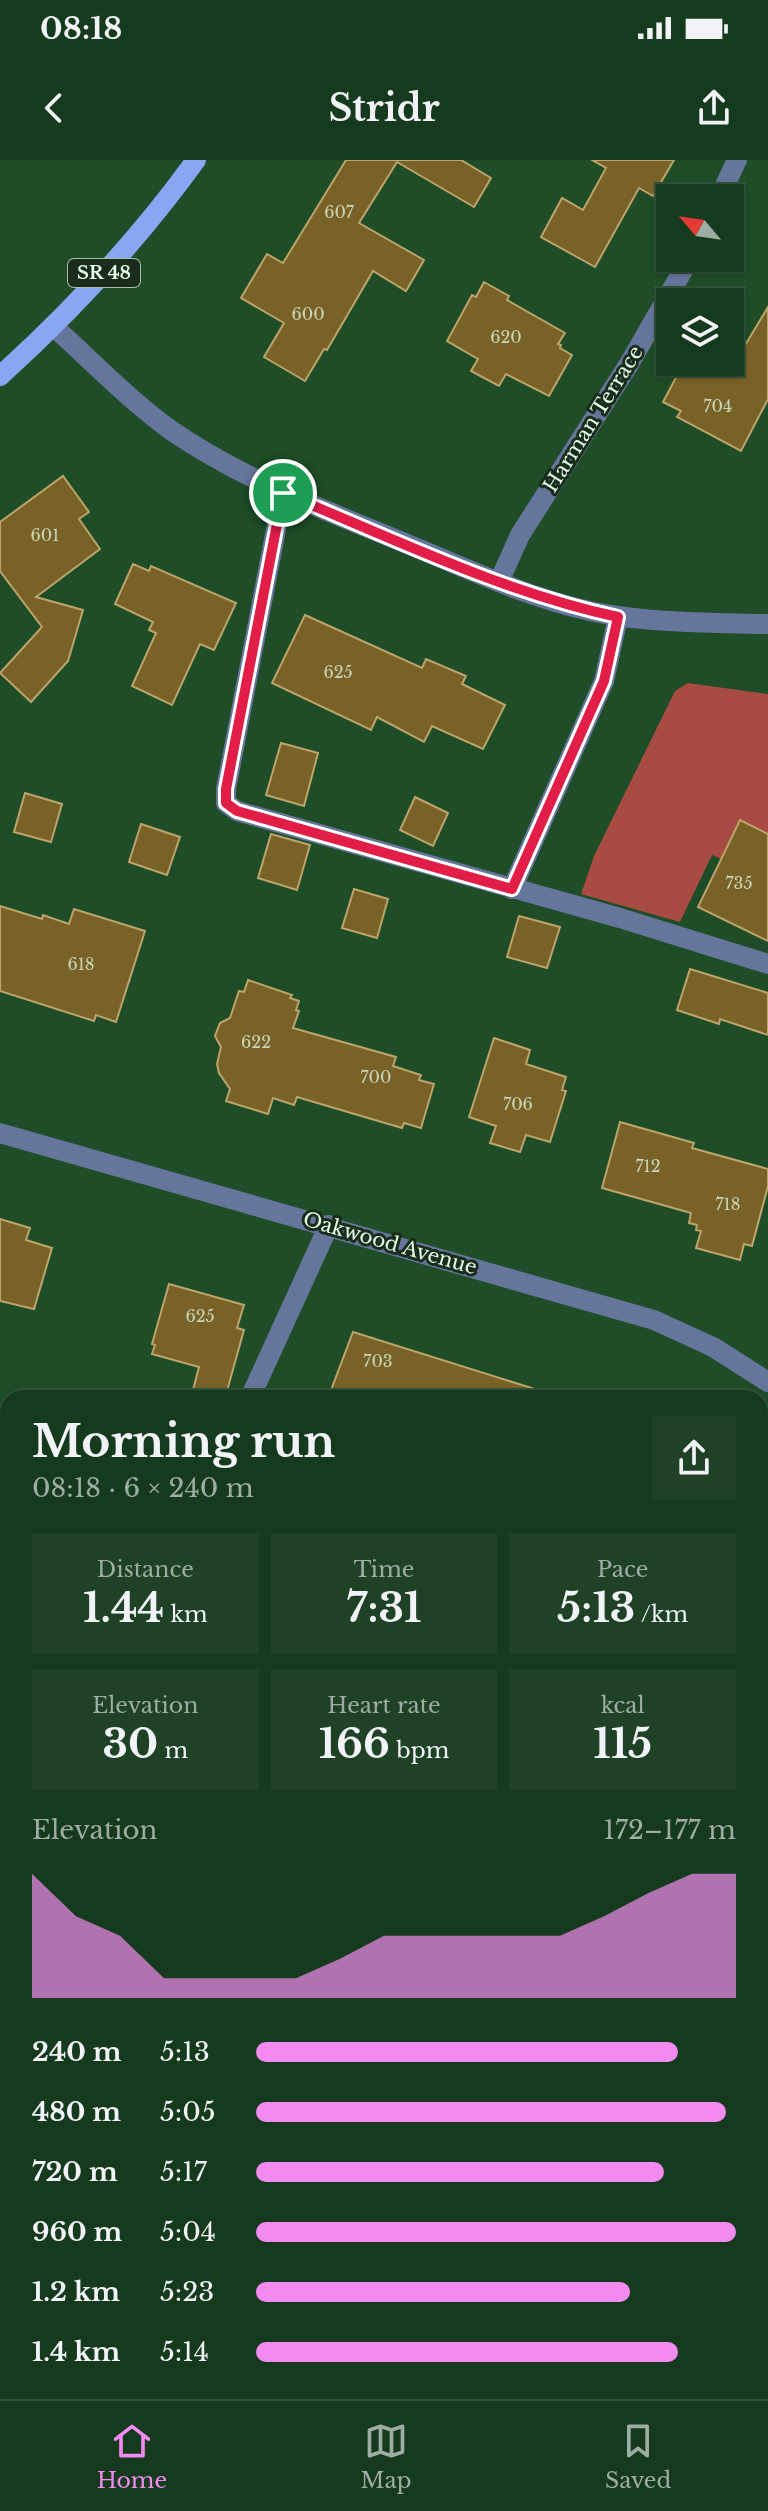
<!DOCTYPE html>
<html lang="en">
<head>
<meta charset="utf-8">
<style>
	:root { --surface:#163a1d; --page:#1f4126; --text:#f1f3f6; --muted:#9eada4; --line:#35543b; --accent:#f38af1 }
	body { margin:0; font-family:"Libre Baskerville",serif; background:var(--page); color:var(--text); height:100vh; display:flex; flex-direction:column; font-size:30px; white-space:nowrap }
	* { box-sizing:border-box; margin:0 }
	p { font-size:26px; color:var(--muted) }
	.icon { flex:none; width:44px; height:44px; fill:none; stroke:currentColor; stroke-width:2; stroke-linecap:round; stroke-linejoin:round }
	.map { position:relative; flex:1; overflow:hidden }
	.sheet { position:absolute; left:0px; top:1230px; width:768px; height:1010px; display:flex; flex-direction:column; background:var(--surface); border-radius:24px 24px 0 0; box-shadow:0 2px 6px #0004,0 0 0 2px var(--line) }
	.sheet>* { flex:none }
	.needle { width:52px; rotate:299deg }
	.fabs { position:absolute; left:656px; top:24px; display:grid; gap:16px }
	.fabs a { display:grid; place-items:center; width:88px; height:88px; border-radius:0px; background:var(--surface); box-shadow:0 2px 6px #0004,0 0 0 2px var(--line); font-size:40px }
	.pin { position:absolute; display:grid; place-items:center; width:68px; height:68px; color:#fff; margin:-34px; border:4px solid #fff; border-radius:50%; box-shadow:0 2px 8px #0007 }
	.round { display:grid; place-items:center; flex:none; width:84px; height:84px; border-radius:0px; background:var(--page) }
	.head { display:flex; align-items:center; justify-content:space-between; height:136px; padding:0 32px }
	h1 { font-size:44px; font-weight:700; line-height:60px }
	.metrics { display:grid; grid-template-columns:repeat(3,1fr); gap:12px; height:136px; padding:8px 32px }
	.metrics div { display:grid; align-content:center; border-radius:0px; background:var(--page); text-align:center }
	.metrics b { font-size:40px; font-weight:700 }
	.metrics small { font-size:22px; font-weight:400 }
	.metrics p { font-size:22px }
	.chart { height:224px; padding:16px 32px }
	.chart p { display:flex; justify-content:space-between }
	.chart svg { width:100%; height:144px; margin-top:8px; fill:var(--accent); opacity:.7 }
	ul { padding:0 32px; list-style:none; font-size:26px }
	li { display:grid; grid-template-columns:128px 96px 1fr; align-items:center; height:60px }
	li i { height:20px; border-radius:10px; background:var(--accent) }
	.status { display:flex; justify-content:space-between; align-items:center; height:56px; padding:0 40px; background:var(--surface); direction:ltr }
	.status svg { height:22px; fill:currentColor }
	header { display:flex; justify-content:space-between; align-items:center; height:104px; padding:0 32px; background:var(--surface); font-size:36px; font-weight:700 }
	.tab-bar { display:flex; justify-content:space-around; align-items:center; height:112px; border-top:2px solid var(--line); background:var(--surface); font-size:22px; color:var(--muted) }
	.tab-bar a { display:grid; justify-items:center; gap:4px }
	.tab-bar .active { color:var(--accent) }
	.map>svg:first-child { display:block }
</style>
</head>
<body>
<div class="status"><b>08:18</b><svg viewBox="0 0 49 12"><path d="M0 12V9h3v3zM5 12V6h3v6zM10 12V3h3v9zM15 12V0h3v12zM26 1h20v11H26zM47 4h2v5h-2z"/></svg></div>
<header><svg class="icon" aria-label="back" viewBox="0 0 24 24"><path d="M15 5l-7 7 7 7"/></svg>Stridr<svg class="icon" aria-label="share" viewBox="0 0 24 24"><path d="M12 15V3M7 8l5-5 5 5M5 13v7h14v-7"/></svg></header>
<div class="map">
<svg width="768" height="2239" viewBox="0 0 768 2239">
	<rect width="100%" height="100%" fill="#1e4d27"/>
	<path fill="#a84b42" d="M 688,523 L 768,534 L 768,674 L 741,661 L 721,699 L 712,695 L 680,762 L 581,734 L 594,696 L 675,531 Z"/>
	<g fill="#786228" stroke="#bca46a" stroke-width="2">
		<path d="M 346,0 L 461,0 L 491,18 L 474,47 L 397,2 L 359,63 L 424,100 L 406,131 L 373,111 L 327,190 L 324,189 L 305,221 L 264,197 L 284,163 L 241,138 L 267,94 L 283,103 Z"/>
		<path d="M 592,0 L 674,0 L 653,36 L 639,28 L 595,107 L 541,77 L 562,38 L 583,50 L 606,8 Z"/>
		<path d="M 484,122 L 509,136 L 507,140 L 565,173 L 558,184 L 561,185 L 560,188 L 572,195 L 549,236 L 506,214 L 499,226 L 471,211 L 478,199 L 447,181 L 472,135 L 476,137 Z"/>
		<path d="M 768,147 L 768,239 L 741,291 L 677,257 L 681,251 L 663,242 L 682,206 L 700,215 L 707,202 L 735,202 Z"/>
		<path d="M 63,316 L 89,352 L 79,359 L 100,389 L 36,437 L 83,450 L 68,501 L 31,542 L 0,513 L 42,467 L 0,411 L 0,362 Z"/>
		<path d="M 133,404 L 149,411 L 151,406 L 236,443 L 214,490 L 200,484 L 172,545 L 132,526 L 156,473 L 149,470 L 153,462 L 115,444 Z"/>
		<path d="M 305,455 L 422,508 L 426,499 L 466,516 L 462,524 L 505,545 L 483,589 L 432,566 L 424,582 L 377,557 L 371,570 L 272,523 Z"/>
		<path d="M 281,583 L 318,593 L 304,646 L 266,635 Z"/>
		<path d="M 25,633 L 62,644 L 51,682 L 14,672 Z"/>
		<path d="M 415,637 L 448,653 L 433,686 L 400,670 Z"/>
		<path d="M 740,660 L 768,674 L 768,781 L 698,747 Z"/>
		<path d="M 141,664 L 180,677 L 167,715 L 129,702 Z"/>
		<path d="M 271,674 L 310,685 L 297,730 L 258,718 Z"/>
		<path d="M 354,729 L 388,739 L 377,778 L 342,768 Z"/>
		<path d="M 0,746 L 42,759 L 43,755 L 69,764 L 74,749 L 145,771 L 116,862 L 96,855 L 94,861 L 0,831 Z"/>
		<path d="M 519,756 L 560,767 L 547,808 L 507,797 Z"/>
		<path d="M 690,809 L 768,833 L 768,875 L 720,859 L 719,864 L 677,850 Z"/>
		<path d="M 248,820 L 292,835 L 290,838 L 299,841 L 296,850 L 299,851 L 293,868 L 396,897 L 393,906 L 421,915 L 419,920 L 434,924 L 421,968 L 404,963 L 402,968 L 297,937 L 294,945 L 273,938 L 268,954 L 226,941 L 230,929 L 219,913 L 217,904 L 221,887 L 215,876 L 220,863 L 230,858 L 239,831 L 244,832 Z"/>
		<path d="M 494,878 L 530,890 L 526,904 L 566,917 L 562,930 L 566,931 L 550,982 L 526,975 L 520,992 L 490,983 L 496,966 L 469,957 Z"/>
		<path d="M 620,962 L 694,983 L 692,988 L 768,1009 L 768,1026 L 752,1086 L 744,1084 L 740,1100 L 696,1088 L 701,1071 L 696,1070 L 697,1065 L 689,1063 L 691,1053 L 602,1028 Z"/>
		<path d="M 0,1059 L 30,1068 L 26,1080 L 52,1088 L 34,1149 L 0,1141 Z"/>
		<path d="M 169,1124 L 244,1145 L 237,1168 L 244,1170 L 225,1238 L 193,1230 L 199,1207 L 152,1194 L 155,1185 L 152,1184 Z"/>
		<path d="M 353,1172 L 541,1231 L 540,1238 L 328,1238 Z"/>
	</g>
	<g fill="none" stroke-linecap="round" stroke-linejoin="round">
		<g stroke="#66759b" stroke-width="20">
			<path d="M 719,38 L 737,0"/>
			<path d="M 54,167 C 93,202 130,241 172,271 C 245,321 330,352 412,386 C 478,413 545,446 617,456 C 666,463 718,463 768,464"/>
			<path d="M 283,333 L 226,629 L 226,643 L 237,651 L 620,758 L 768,804"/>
			<path d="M 499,422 L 520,375 L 629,204 L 690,98"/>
			<path d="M 512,729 L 604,521 L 618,457"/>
			<path d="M 0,973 L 654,1160 L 713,1187 L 768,1222"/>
			<path d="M 250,1238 L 329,1065"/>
			<path d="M 0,1519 L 8,1521"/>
			<path d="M 760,1680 L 768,1676"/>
			<path d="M 666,2232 L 668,2239"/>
		</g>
		<path stroke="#89a6f3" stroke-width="20" d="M 0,216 C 73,150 139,79 196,0"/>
	</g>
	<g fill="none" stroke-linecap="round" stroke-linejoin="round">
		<g stroke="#fff" stroke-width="16">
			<path id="route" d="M 283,333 C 392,378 502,432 618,457 L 604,521 L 512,729 L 237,651 L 226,643 L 226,629 Z"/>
		</g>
		<use href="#route" stroke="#e11d48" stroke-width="10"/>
	</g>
	<g text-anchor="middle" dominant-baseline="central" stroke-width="6" stroke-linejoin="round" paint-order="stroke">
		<g font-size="16" fill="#c9d6b6">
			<text x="339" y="52">607</text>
			<text x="308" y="154">600</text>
			<text x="506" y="177">620</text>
			<text x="718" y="246">704</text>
			<text x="45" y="375">601</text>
			<text x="338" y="512">625</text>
			<text x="739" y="723">735</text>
			<text x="81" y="804">618</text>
			<text x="256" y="882">622</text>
			<text x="376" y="917">700</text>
			<text x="518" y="944">706</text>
			<text x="648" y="1006">712</text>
			<text x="728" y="1044">718</text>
			<text x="200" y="1156">625</text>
			<text x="378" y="1201">703</text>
		</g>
		<rect fill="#1a2d1c" stroke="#a7bfa9" stroke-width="2" x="68" y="99" width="72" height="28" rx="6"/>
		<g font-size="18" font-weight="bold" fill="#e4fde6">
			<text x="104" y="113">SR 48</text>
		</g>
		<g font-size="20" fill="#e4fde6" stroke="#1a2d1c">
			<text transform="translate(593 259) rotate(-58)">Harman Terrace</text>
			<text transform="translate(390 1083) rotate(16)">Oakwood Avenue</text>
		</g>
	</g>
</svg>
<div class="fabs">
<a><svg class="needle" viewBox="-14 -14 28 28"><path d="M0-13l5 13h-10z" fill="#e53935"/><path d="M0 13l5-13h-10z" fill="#9eada4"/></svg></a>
<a><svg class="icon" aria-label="layers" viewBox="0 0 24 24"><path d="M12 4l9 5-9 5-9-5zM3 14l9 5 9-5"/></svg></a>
</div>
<div class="pin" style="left:283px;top:333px;background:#1e9e55"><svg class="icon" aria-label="arrive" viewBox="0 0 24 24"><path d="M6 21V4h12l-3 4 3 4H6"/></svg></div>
<section class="sheet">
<div class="head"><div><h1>Morning run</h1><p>08:18 · 6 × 240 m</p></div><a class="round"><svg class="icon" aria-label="share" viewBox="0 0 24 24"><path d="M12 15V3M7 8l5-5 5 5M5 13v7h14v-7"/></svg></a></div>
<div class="metrics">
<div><p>Distance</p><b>1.44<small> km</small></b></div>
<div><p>Time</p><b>7:31</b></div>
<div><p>Pace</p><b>5:13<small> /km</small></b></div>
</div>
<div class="metrics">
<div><p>Elevation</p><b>30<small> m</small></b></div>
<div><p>Heart rate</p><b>166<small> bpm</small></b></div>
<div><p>kcal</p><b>115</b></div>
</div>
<div class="chart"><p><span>Elevation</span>172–177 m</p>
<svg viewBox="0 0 160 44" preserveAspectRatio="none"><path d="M0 44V6L10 19L20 25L30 38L40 38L50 38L60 38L70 32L80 25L90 25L100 25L110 25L120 25L130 19L140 12L150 6L160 6V44z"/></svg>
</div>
<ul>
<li><b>240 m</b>5:13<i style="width:88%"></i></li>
<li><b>480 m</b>5:05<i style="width:98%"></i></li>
<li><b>720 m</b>5:17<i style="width:85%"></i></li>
<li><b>960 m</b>5:04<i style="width:100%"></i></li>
<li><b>1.2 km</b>5:23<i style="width:78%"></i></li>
<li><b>1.4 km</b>5:14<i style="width:88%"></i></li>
</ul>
</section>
</div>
<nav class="tab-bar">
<a class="active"><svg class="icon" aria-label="home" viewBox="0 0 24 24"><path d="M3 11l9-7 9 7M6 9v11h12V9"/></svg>Home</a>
<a><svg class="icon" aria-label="map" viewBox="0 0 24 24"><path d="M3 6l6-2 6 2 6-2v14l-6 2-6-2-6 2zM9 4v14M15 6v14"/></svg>Map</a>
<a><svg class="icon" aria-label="saved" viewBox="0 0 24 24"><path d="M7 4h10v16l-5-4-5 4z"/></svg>Saved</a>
</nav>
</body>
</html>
